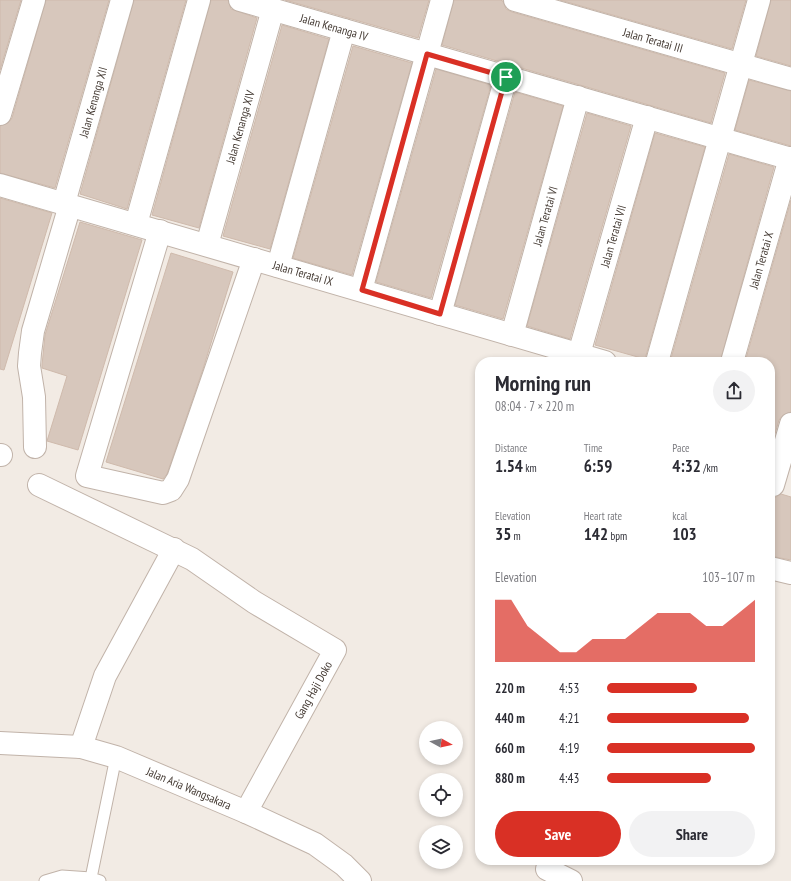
<!DOCTYPE html>
<html lang="en">
<head>
<meta charset="utf-8">
<style>
	:root { --surface:#fff; --page:#f2f2f3; --text:#2b2b33; --muted:#7c7c81; --accent:#d93025 }
	body { margin:0; font-family:"PT Sans Narrow",sans-serif; background:var(--page); color:var(--text); height:100vh; display:flex; flex-direction:column; font-size:15px; white-space:nowrap }
	* { box-sizing:border-box; margin:0 }
	p { font-size:13px; color:var(--muted) }
	.icon { flex:none; width:22px; height:22px; fill:none; stroke:currentColor; stroke-width:2; stroke-linecap:round; stroke-linejoin:round }
	.map { position:relative; flex:1; overflow:hidden }
	.panel { position:absolute; left:475px; top:357px; width:300px; height:508px; display:flex; flex-direction:column; background:var(--surface); border-radius:16px; box-shadow:0 2px 6px #0003 }
	.panel>* { flex:none }
	.needle { width:26px; rotate:98deg }
	.controls { position:absolute; left:419px; top:721px; display:grid; gap:8px }
	.controls a { display:grid; place-items:center; width:44px; height:44px; border-radius:50%; background:var(--surface); box-shadow:0 2px 6px #0003; font-size:20px }
	.pin { position:absolute; display:grid; place-items:center; width:34px; height:34px; color:#fff; margin:-17px; border:2px solid #fff; border-radius:50%; box-shadow:0 1px 4px #0007 }
	.round { display:grid; place-items:center; flex:none; width:42px; height:42px; border-radius:21px; background:var(--page) }
	.headline { display:flex; align-items:center; justify-content:space-between; height:68px; padding:0 20px }
	h1 { font-size:22px; font-weight:800; line-height:30px }
	.stats { display:grid; grid-template-columns:repeat(3,1fr); gap:6px; height:68px; padding:4px 20px }
	.stats div { display:grid; align-content:center }
	.stats b { font-size:17px; font-weight:800 }
	.stats small { font-size:11px; font-weight:400 }
	.stats p { font-size:11px }
	.chart { height:112px; padding:8px 20px }
	.chart p { display:flex; justify-content:space-between }
	.chart svg { width:100%; height:72px; margin-top:4px; fill:var(--accent); opacity:.7 }
	.cta { display:flex; gap:8px; margin-top:auto; padding:8px 20px }
	.cta a { flex:1; height:46px; border-radius:24px; background:var(--accent); color:#fff; font-size:16px; font-weight:800; line-height:46px; text-align:center }
	.cta a+a { background:var(--page); color:var(--text) }
	ul { padding:0 20px; list-style:none; font-size:13px }
	li { display:grid; grid-template-columns:64px 48px 1fr; align-items:center; height:30px }
	li i { height:10px; border-radius:5px; background:var(--accent) }
	.map>svg:first-child { display:block }
</style>
</head>
<body>
<div class="map">
<svg width="791" height="881" viewBox="0 0 791 881">
	<rect width="100%" height="100%" fill="#f2ebe4"/>
	<g fill="#d7c7bc" stroke="#cfbaac">
		<path d="M 0,0 L 21,0 L 0,70 Z"/>
		<path d="M 46,0 L 109,0 L 55,188 L 0,173 L 0,126 L 8,123 L 12,118 Z"/>
		<path d="M 134,0 L 186,0 L 127,209 L 80,194 Z"/>
		<path d="M 211,0 L 228,0 L 231,9 L 257,18 L 199,228 L 152,215 Z"/>
		<path d="M 285,0 L 429,0 L 418,38 Z"/>
		<path d="M 454,0 L 500,0 L 503,1 L 506,9 L 512,12 L 725,73 L 711,123 L 442,45 Z"/>
		<path d="M 560,0 L 746,0 L 732,49 Z"/>
		<path d="M 771,0 L 791,0 L 791,66 L 756,56 Z"/>
		<path d="M 282,25 L 329,39 L 270,249 L 223,236 Z"/>
		<path d="M 353,46 L 412,63 L 352,275 L 293,258 Z"/>
		<path d="M 436,69 L 491,85 L 431,298 L 376,282 Z"/>
		<path d="M 749,80 L 791,91 L 791,146 L 735,130 Z"/>
		<path d="M 515,92 L 563,106 L 503,319 L 455,305 Z"/>
		<path d="M 587,113 L 631,126 L 570,339 L 527,326 Z"/>
		<path d="M 655,133 L 705,147 L 645,359 L 595,345 Z"/>
		<path d="M 729,154 L 774,167 L 720,362 L 670,362 Z"/>
		<path d="M 0,198 L 52,213 L 4,370 L 0,369 Z"/>
		<path d="M 791,200 L 791,412 L 783,415 L 779,420 L 770,451 L 770,362 L 745,362 Z"/>
		<path d="M 80,222 L 142,240 L 78,450 L 47,441 L 67,376 L 42,368 L 42,365 L 45,335 Z"/>
		<path d="M 171,253 L 233,272 L 203,369 L 167,474 L 163,479 L 106,462 Z"/>
		<path d="M 781,494 L 791,497 L 791,560 L 770,556 L 770,497 L 776,497 Z"/>
	</g>
	<g fill="none" stroke-linecap="round" stroke-linejoin="round">
		<g stroke="#c1b3a9" stroke-width="13">
			<g id="service">
				<path d="M 45,881 L 62,876 L 91,878"/>
				<path d="M 100,881 L 91,878 L 116,757"/>
			</g>
		</g>
		<g stroke="#c1b3a9" stroke-width="24">
			<g id="minor">
				<path d="M 240,0 L 791,159"/>
				<path d="M 515,0 L 791,79"/>
				<path d="M 0,114 L 34,0"/>
				<path d="M 0,185 L 605,362"/>
				<path d="M 64,203 L 122,0"/>
				<path d="M 136,224 L 199,0"/>
				<path d="M 160,231 L 87,476 L 163,493 L 171,490 L 178,479 L 254,259"/>
				<path d="M 207,245 L 273,9"/>
				<path d="M 278,266 L 344,30"/>
				<path d="M 361,290 L 442,0"/>
				<path d="M 440,314 L 506,77"/>
				<path d="M 512,335 L 578,97"/>
				<path d="M 579,354 L 647,117"/>
				<path d="M 657,362 L 759,0"/>
				<path d="M 732,362 L 790,158"/>
				<path d="M 35,447 L 34,397 L 29,366 L 30,353 L 33,331 L 70,205"/>
				<path d="M 0,455 L 1,455"/>
				<path d="M 39,485 L 192,559 L 254,602 L 335,650 L 246,812"/>
				<path d="M 773,485 L 791,424"/>
				<path d="M 770,568 L 791,573"/>
				<path d="M 81,747 L 105,676 L 174,549"/>
				<path d="M 547,869 L 571,881"/>
			</g>
		</g>
		<g stroke="#c1b3a9" stroke-width="24">
			<path id="tertiary" d="M 0,743 L 81,747 L 116,757 L 246,812 L 315,844 L 344,865 L 360,881"/>
		</g>
		<use href="#service" stroke="#fff" stroke-width="11"/>
		<use href="#minor" stroke="#fff" stroke-width="22"/>
		<use href="#tertiary" stroke="#fff" stroke-width="22"/>
	</g>
	<g fill="none" stroke-linecap="round" stroke-linejoin="round">
		<g stroke="#fff" stroke-width="8">
			<path id="route" d="M 427,54 L 506,77 L 440,314 L 362,290 Z"/>
		</g>
		<use href="#route" stroke="#d93025" stroke-width="5"/>
	</g>
	<g text-anchor="middle" dominant-baseline="central" stroke-width="3" stroke-linejoin="round" paint-order="stroke">
		<g font-size="12" fill="#443a33" stroke="#fff">
			<text transform="translate(334 27) rotate(16)">Jalan Kenanga IV</text>
			<text transform="translate(653 40) rotate(16)">Jalan Teratai III</text>
			<text transform="translate(93 102) rotate(-74)">Jalan Kenanga XII</text>
			<text transform="translate(240 127) rotate(-74)">Jalan Kenanga XIV</text>
			<text transform="translate(545 216) rotate(-74)">Jalan Teratai VI</text>
			<text transform="translate(613 236) rotate(-74)">Jalan Teratai VII</text>
			<text transform="translate(761 260) rotate(-74)">Jalan Teratai X</text>
			<text transform="translate(303 273) rotate(16)">Jalan Teratai IX</text>
			<text transform="translate(313 690) rotate(-61)">Gang Haji Doko</text>
			<text transform="translate(189 788) rotate(23)">Jalan Aria Wangsakara</text>
		</g>
	</g>
</svg>
<div class="controls">
<a><svg class="needle" viewBox="-14 -14 28 28"><path d="M0-13l5 13h-10z" fill="#e53935"/><path d="M0 13l5-13h-10z" fill="#7c7c81"/></svg></a>
<a><svg class="icon" aria-label="locate" viewBox="0 0 24 24"><circle cx="12" cy="12" r="6"/><path d="M12 2v4M12 18v4M2 12h4M18 12h4"/></svg></a>
<a><svg class="icon" aria-label="layers" viewBox="0 0 24 24"><path d="M12 4l9 5-9 5-9-5zM3 14l9 5 9-5"/></svg></a>
</div>
<div class="pin" style="left:506px;top:77px;background:#1e9e55"><svg class="icon" aria-label="arrive" viewBox="0 0 24 24"><path d="M6 21V4h12l-3 4 3 4H6"/></svg></div>
<section class="panel">
<div class="headline"><div><h1>Morning run</h1><p>08:04 · 7 × 220 m</p></div><a class="round"><svg class="icon" aria-label="share" viewBox="0 0 24 24"><path d="M12 15V3M7 8l5-5 5 5M5 13v7h14v-7"/></svg></a></div>
<div class="stats">
<div><p>Distance</p><b>1.54<small> km</small></b></div>
<div><p>Time</p><b>6:59</b></div>
<div><p>Pace</p><b>4:32<small> /km</small></b></div>
</div>
<div class="stats">
<div><p>Elevation</p><b>35<small> m</small></b></div>
<div><p>Heart rate</p><b>142<small> bpm</small></b></div>
<div><p>kcal</p><b>103</b></div>
</div>
<div class="chart"><p><span>Elevation</span>103–107 m</p>
<svg viewBox="0 0 160 44" preserveAspectRatio="none"><path d="M0 44V6L10 6L20 22L30 30L40 38L50 38L60 30L70 30L80 30L90 22L100 14L110 14L120 14L130 22L140 22L150 14L160 6V44z"/></svg>
</div>
<ul>
<li><b>220 m</b>4:53<i style="width:61%"></i></li>
<li><b>440 m</b>4:21<i style="width:96%"></i></li>
<li><b>660 m</b>4:19<i style="width:100%"></i></li>
<li><b>880 m</b>4:43<i style="width:70%"></i></li>
</ul>
<div class="cta"><a>Save</a><a>Share</a></div>
</section>
</div>
</body>
</html>
